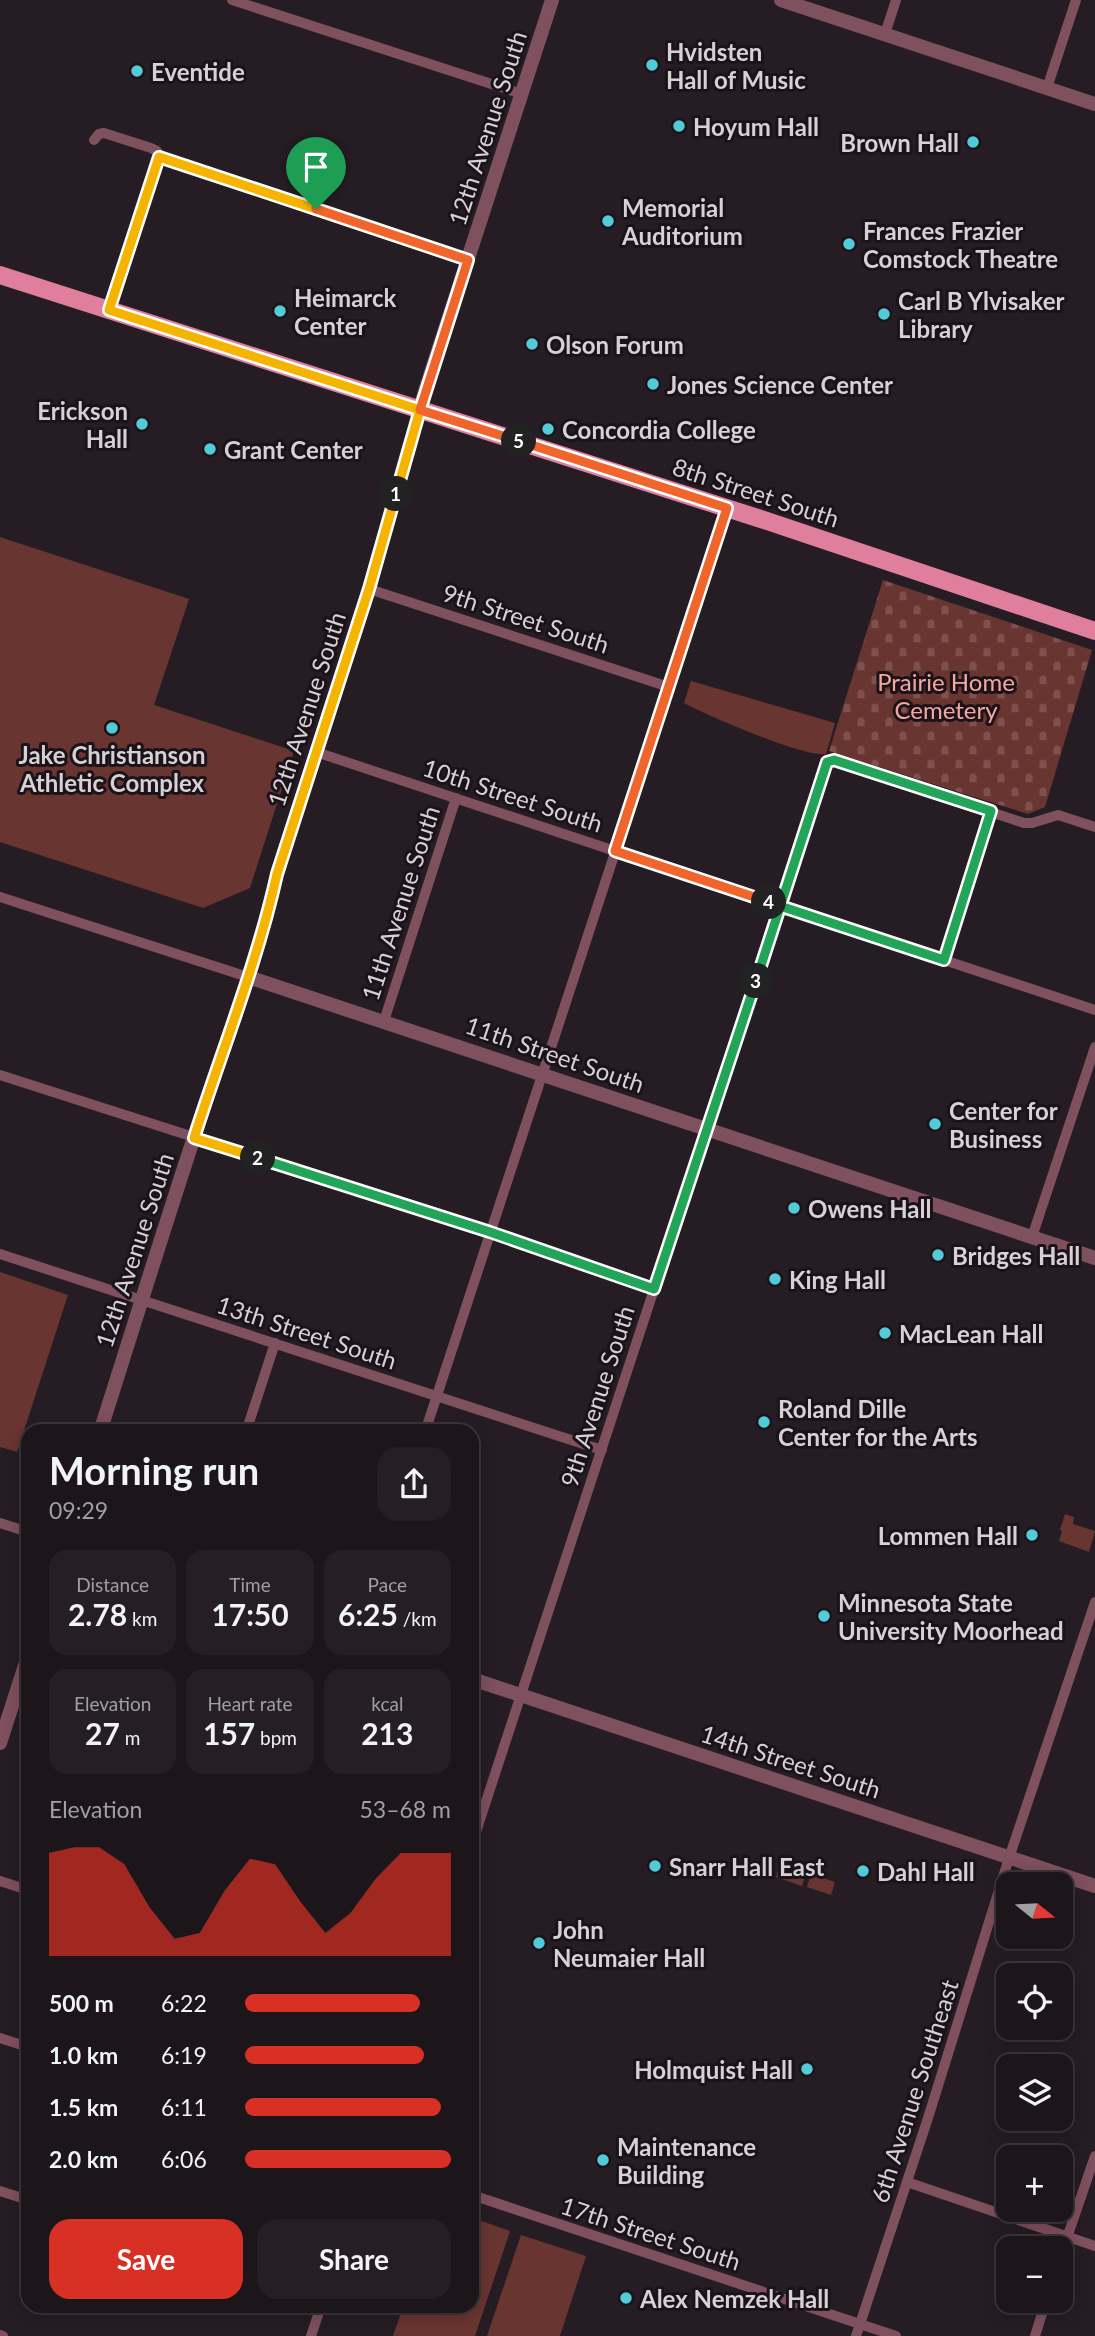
<!DOCTYPE html>
<html lang="en">
<head>
<meta charset="utf-8">
<style>
	:root { --surface:#1c161a; --page:#251f23; --text:#f1f3f6; --muted:#a09fa2; --line:#3a3539; --accent:#d93025 }
	body { margin:0; font-family:Lato,sans-serif; background:var(--page); color:var(--text); height:100vh; display:flex; flex-direction:column; font-size:26px; white-space:nowrap }
	* { box-sizing:border-box; margin:0 }
	p { font-size:23px; color:var(--muted) }
	.icon { flex:none; width:38px; height:38px; fill:none; stroke:currentColor; stroke-width:2; stroke-linecap:round; stroke-linejoin:round }
	.map { position:relative; flex:1; overflow:hidden }
	.drawer { position:absolute; left:21px; top:1424px; width:458px; height:889px; display:flex; flex-direction:column; background:var(--surface); border-radius:21px; box-shadow:0 4px 18px #0003,0 0 0 2px var(--line) }
	.drawer>* { flex:none }
	.needle { width:46px; rotate:108deg }
	.buttons { position:absolute; left:996px; top:1872px; display:grid; gap:14px }
	.buttons a { display:grid; place-items:center; width:77px; height:77px; border-radius:14px; background:var(--surface); box-shadow:0 4px 18px #0003,0 0 0 2px var(--line); font-size:35px }
	.pin { position:absolute; display:grid; place-items:center; width:60px; height:60px; color:#fff; margin:-72px -30px; border-radius:50% 50% 50% 0; rotate:-45deg; box-shadow:0 0 7px #0007 }
	.pin .icon { rotate:45deg }
	.km { position:absolute; width:35px; height:35px; margin:-18px; border-radius:50%; background:#222; color:#fff; font-size:19px; line-height:35px; text-align:center }
	.round { display:grid; place-items:center; flex:none; width:74px; height:74px; border-radius:21px; background:var(--page) }
	.overview { display:flex; align-items:center; justify-content:space-between; height:119px; padding:0 28px }
	h1 { font-size:38px; font-weight:700; line-height:52px }
	.metrics { display:grid; grid-template-columns:repeat(3,1fr); gap:10px; height:119px; padding:7px 28px }
	.metrics div { display:grid; align-content:center; border-radius:18px; background:var(--page); text-align:center }
	.metrics b { font-size:30px; font-weight:700 }
	.metrics small { font-size:19px; font-weight:400 }
	.metrics p { font-size:19px }
	.chart { height:196px; padding:14px 28px }
	.chart p { display:flex; justify-content:space-between }
	.chart svg { width:100%; height:126px; margin-top:7px; fill:var(--accent); opacity:.7 }
	.primary-button { display:flex; gap:14px; margin-top:auto; padding:14px 28px }
	.primary-button a { flex:1; height:80px; border-radius:21px; background:var(--accent); color:#fff; font-size:28px; font-weight:700; line-height:80px; text-align:center }
	.primary-button a+a { background:var(--page); color:var(--text) }
	ul { padding:0 28px; list-style:none; font-size:23px }
	li { display:grid; grid-template-columns:112px 84px 1fr; align-items:center; height:52px }
	li i { height:18px; border-radius:9px; background:var(--accent) }
	.map>svg:first-child { display:block }
</style>
</head>
<body>
<div class="map">
<svg width="1095" height="2336" viewBox="0 0 1095 2336">
	<defs>
		<pattern id="cemetery-stones" width="16" height="16" patternUnits="userSpaceOnUse" patternTransform="scale(1.75)"><rect width="16" height="16" fill="#693531"/><path d="M2 7V4a2 2 0 0 1 4 0v3zM10 15v-3a2 2 0 0 1 4 0v3z" fill="#7e514e"/></pattern>
	</defs>
	<rect width="100%" height="100%" fill="#251d23"/>
	<g fill="#693531">
		<path d="M 0,537 L 189,599 L 154,705 L 294,751 L 250,888 L 203,908 L 0,842 Z"/>
		<path d="M 691,681 L 835,723 L 826,754 C 805,758 706,715 684,703 Z"/>
		<path d="M 0,1272 L 68,1295 L 17,1452 L 0,1447 Z"/>
		<path d="M 1065,1514 L 1074,1517 L 1073,1524 L 1095,1531 L 1089,1552 L 1059,1541 L 1062,1531 L 1060,1530 Z"/>
		<path d="M 780,1864 L 806,1873 L 802,1886 L 776,1877 Z"/>
		<path d="M 811,1874 L 835,1882 L 831,1895 L 807,1887 Z"/>
		<path d="M 473,2218 L 510,2231 L 475,2336 L 393,2336 L 403,2307 L 472,2306 Z"/>
		<path d="M 521,2235 L 586,2256 L 560,2336 L 487,2336 Z"/>
	</g>
	<path fill="url(#cemetery-stones)" d="M 883,580 L 1092,650 L 1045,807 L 1028,814 L 829,751 Z"/>
	<g fill="none" stroke-linecap="round" stroke-linejoin="round">
		<g stroke="#7f505e" stroke-width="10">
			<path d="M 232,0 L 522,94"/>
			<path d="M 885,34 L 896,0"/>
			<path d="M 1047,88 L 1076,0"/>
			<path d="M 94,140 L 99,134 L 104,133 L 151,148 L 157,151 L 159,157 L 468,260"/>
			<path d="M 109,310 L 159,157"/>
			<path d="M 369,589 L 669,687"/>
			<path d="M 316,752 L 1095,1010"/>
			<path d="M 0,897 L 248,977"/>
			<path d="M 944,960 L 991,812"/>
			<path d="M 384,1021 L 456,798"/>
			<path d="M 0,1075 L 490,1232 L 654,1289"/>
			<path d="M 1032,1237 L 1095,1047"/>
			<path d="M 0,1254 L 602,1450"/>
			<path d="M 246,1432 L 275,1343"/>
			<path d="M 425,1432 L 728,508"/>
			<path d="M 0,1523 L 28,1532"/>
			<path d="M 472,1844 L 827,762 L 833,760 L 1024,823 L 1032,823 L 1058,815 L 1095,827"/>
			<path d="M 0,1881 L 28,1890"/>
			<path d="M 0,2038 L 28,2047"/>
			<path d="M 907,2182 L 1095,2246"/>
			<path d="M 0,2191 L 28,2200"/>
			<path d="M 472,2195 L 896,2336"/>
			<path d="M 1060,2258 L 1095,2156"/>
			<path d="M 0,2335 L 3,2336"/>
			<path d="M 311,2336 L 321,2306"/>
			<path d="M 856,2336 L 928,2118 L 1009,1858 L 1095,1602"/>
			<path d="M 1035,2336 L 1046,2301"/>
		</g>
		<g stroke="#7f505e" stroke-width="14">
			<path d="M 781,0 L 1095,104"/>
			<path d="M 248,977 L 1095,1258"/>
			<path d="M 100,1432 C 133,1328 165,1225 199,1122 C 226,1040 258,959 277,874 L 369,589 L 425,391 L 552,0"/>
			<path d="M 472,1679 L 1095,1886"/>
			<path d="M 0,1743 L 28,1656"/>
		</g>
		<path stroke="#e07e9d" stroke-width="18" d="M 0,275 L 767,521 L 1095,631"/>
	</g>
	<g fill="none" stroke-linecap="round" stroke-linejoin="round">
		<g stroke="#fff" stroke-width="14">
			<path id="split-1" d="M 316,209 L 159,157 L 109,310 L 420,410 L 396,494"/>
		</g>
		<g stroke="#fff" stroke-width="14">
			<path id="split-2" d="M 258,1158 L 194,1138 C 222,1050 257,964 277,874 L 369,589 L 396,494"/>
		</g>
		<g stroke="#fff" stroke-width="14">
			<path id="split-3" d="M 258,1158 L 490,1232 L 654,1289 L 756,981"/>
		</g>
		<g stroke="#fff" stroke-width="14">
			<path id="split-4" d="M 756,981 L 827,762 L 834,760 L 991,811 L 944,960 L 780,906 L 769,902"/>
		</g>
		<g stroke="#fff" stroke-width="14">
			<path id="split-5" d="M 519,441 L 727,508 L 615,851 L 769,902"/>
		</g>
		<g stroke="#fff" stroke-width="14">
			<path id="split-6" d="M 316,209 L 468,260 L 420,410 L 519,441"/>
		</g>
		<use href="#split-1" stroke="#f5b400" stroke-width="9"/>
		<use href="#split-2" stroke="#f5b400" stroke-width="9"/>
		<use href="#split-3" stroke="#22a559" stroke-width="9"/>
		<use href="#split-4" stroke="#22a559" stroke-width="9"/>
		<use href="#split-5" stroke="#f0652b" stroke-width="9"/>
		<use href="#split-6" stroke="#f0652b" stroke-width="9"/>
	</g>
	<g fill="#52cbd8" stroke="#1b1319" stroke-width="2.5">
		<circle cx="652" cy="65" r="7"/>
		<circle cx="137" cy="71" r="7"/>
		<circle cx="679" cy="126" r="7"/>
		<circle cx="973" cy="142" r="7"/>
		<circle cx="608" cy="221" r="7"/>
		<circle cx="849" cy="244" r="7"/>
		<circle cx="280" cy="311" r="7"/>
		<circle cx="884" cy="314" r="7"/>
		<circle cx="532" cy="344" r="7"/>
		<circle cx="653" cy="384" r="7"/>
		<circle cx="142" cy="424" r="7"/>
		<circle cx="548" cy="429" r="7"/>
		<circle cx="210" cy="449" r="7"/>
		<circle cx="112" cy="728" r="7"/>
		<circle cx="935" cy="1124" r="7"/>
		<circle cx="794" cy="1208" r="7"/>
		<circle cx="938" cy="1255" r="7"/>
		<circle cx="775" cy="1279" r="7"/>
		<circle cx="885" cy="1333" r="7"/>
		<circle cx="764" cy="1422" r="7"/>
		<circle cx="1032" cy="1535" r="7"/>
		<circle cx="824" cy="1616" r="7"/>
		<circle cx="655" cy="1866" r="7"/>
		<circle cx="863" cy="1871" r="7"/>
		<circle cx="539" cy="1943" r="7"/>
		<circle cx="807" cy="2069" r="7"/>
		<circle cx="603" cy="2160" r="7"/>
		<circle cx="626" cy="2298" r="7"/>
	</g>
	<g text-anchor="middle" dominant-baseline="central" stroke-width="6" stroke-linejoin="round" paint-order="stroke">
		<g font-size="24" font-weight="bold" fill="#d6d1d5" stroke="#1b1319" text-anchor="start">
			<text x="666" y="51">Hvidsten<tspan x="666" dy="28">Hall of Music</tspan></text>
			<text x="151" y="71">Eventide</text>
			<text x="693" y="126">Hoyum Hall</text>
			<text x="959" y="142" text-anchor="end">Brown Hall</text>
			<text x="622" y="207">Memorial<tspan x="622" dy="28">Auditorium</tspan></text>
			<text x="863" y="230">Frances Frazier<tspan x="863" dy="28">Comstock Theatre</tspan></text>
			<text x="294" y="297">Heimarck<tspan x="294" dy="28">Center</tspan></text>
			<text x="898" y="300">Carl B Ylvisaker<tspan x="898" dy="28">Library</tspan></text>
			<text x="546" y="344">Olson Forum</text>
			<text x="667" y="384">Jones Science Center</text>
			<text x="128" y="410" text-anchor="end">Erickson<tspan x="128" dy="28">Hall</tspan></text>
			<text x="562" y="429">Concordia College</text>
			<text x="224" y="449">Grant Center</text>
			<text x="112" y="754" text-anchor="middle">Jake Christianson<tspan x="112" dy="28">Athletic Complex</tspan></text>
			<text x="949" y="1110">Center for<tspan x="949" dy="28">Business</tspan></text>
			<text x="808" y="1208">Owens Hall</text>
			<text x="952" y="1255">Bridges Hall</text>
			<text x="789" y="1279">King Hall</text>
			<text x="899" y="1333">MacLean Hall</text>
			<text x="778" y="1408">Roland Dille<tspan x="778" dy="28">Center for the Arts</tspan></text>
			<text x="1018" y="1535" text-anchor="end">Lommen Hall</text>
			<text x="838" y="1602">Minnesota State<tspan x="838" dy="28">University Moorhead</tspan></text>
			<text x="669" y="1866">Snarr Hall East</text>
			<text x="877" y="1871">Dahl Hall</text>
			<text x="553" y="1929">John<tspan x="553" dy="28">Neumaier Hall</tspan></text>
			<text x="793" y="2069" text-anchor="end">Holmquist Hall</text>
			<text x="617" y="2146">Maintenance<tspan x="617" dy="28">Building</tspan></text>
			<text x="640" y="2298">Alex Nemzek Hall</text>
		</g>
		<g font-size="24" fill="#d6d1d5" stroke="#1b1319">
			<text transform="translate(487 128) rotate(-72)">12th Avenue South</text>
			<text transform="translate(756 492) rotate(18)">8th Street South</text>
			<text transform="translate(526 618) rotate(18)">9th Street South</text>
			<text transform="translate(306 709) rotate(-72)">12th Avenue South</text>
			<text transform="translate(513 795) rotate(18)">10th Street South</text>
			<text transform="translate(400 903) rotate(-72)">11th Avenue South</text>
			<text transform="translate(555 1054) rotate(19)">11th Street South</text>
			<text transform="translate(134 1250) rotate(-72)">12th Avenue South</text>
			<text transform="translate(307 1332) rotate(18)">13th Street South</text>
			<text transform="translate(597 1396) rotate(-72)">9th Avenue South</text>
			<text transform="translate(791 1761) rotate(18)">14th Street South</text>
			<text transform="translate(914 2091) rotate(-72)">6th Avenue Southeast</text>
			<text transform="translate(651 2233) rotate(18)">17th Street South</text>
		</g>
		<g font-size="24" fill="#f5a79e" stroke="#1b1319">
			<text x="946" y="681">Prairie Home<tspan x="946" dy="28">Cemetery</tspan></text>
		</g>
	</g>
</svg>
<div class="buttons">
<a><svg class="needle" viewBox="-14 -14 28 28"><path d="M0-13l5 13h-10z" fill="#e53935"/><path d="M0 13l5-13h-10z" fill="#a09fa2"/></svg></a>
<a><svg class="icon" aria-label="locate" viewBox="0 0 24 24"><circle cx="12" cy="12" r="6"/><path d="M12 2v4M12 18v4M2 12h4M18 12h4"/></svg></a>
<a><svg class="icon" aria-label="layers" viewBox="0 0 24 24"><path d="M12 4l9 5-9 5-9-5zM3 14l9 5 9-5"/></svg></a>
<a>+</a>
<a>−</a>
</div>
<div class="pin" style="left:316px;top:209px;background:#1e9e55"><svg class="icon" aria-label="arrive" viewBox="0 0 24 24"><path d="M6 21V4h12l-3 4 3 4H6"/></svg></div>
<b class="km" style="left:396px;top:494px">1</b>
<b class="km" style="left:258px;top:1158px">2</b>
<b class="km" style="left:756px;top:981px">3</b>
<b class="km" style="left:769px;top:902px">4</b>
<b class="km" style="left:519px;top:441px">5</b>
<section class="drawer">
<div class="overview"><div><h1>Morning run</h1><p>09:29</p></div><a class="round"><svg class="icon" aria-label="share" viewBox="0 0 24 24"><path d="M12 15V3M7 8l5-5 5 5M5 13v7h14v-7"/></svg></a></div>
<div class="metrics">
<div><p>Distance</p><b>2.78<small> km</small></b></div>
<div><p>Time</p><b>17:50</b></div>
<div><p>Pace</p><b>6:25<small> /km</small></b></div>
</div>
<div class="metrics">
<div><p>Elevation</p><b>27<small> m</small></b></div>
<div><p>Heart rate</p><b>157<small> bpm</small></b></div>
<div><p>kcal</p><b>213</b></div>
</div>
<div class="chart"><p><span>Elevation</span>53–68 m</p>
<svg viewBox="0 0 160 44" preserveAspectRatio="none"><path d="M0 44V8L10 6L20 6L30 12L40 27L50 38L60 36L70 21L80 10L90 12L100 25L110 36L120 29L130 17L140 8L150 8L160 8V44z"/></svg>
</div>
<ul>
<li><b>500 m</b>6:22<i style="width:85%"></i></li>
<li><b>1.0 km</b>6:19<i style="width:87%"></i></li>
<li><b>1.5 km</b>6:11<i style="width:95%"></i></li>
<li><b>2.0 km</b>6:06<i style="width:100%"></i></li>
</ul>
<div class="primary-button"><a>Save</a><a>Share</a></div>
</section>
</div>
</body>
</html>
